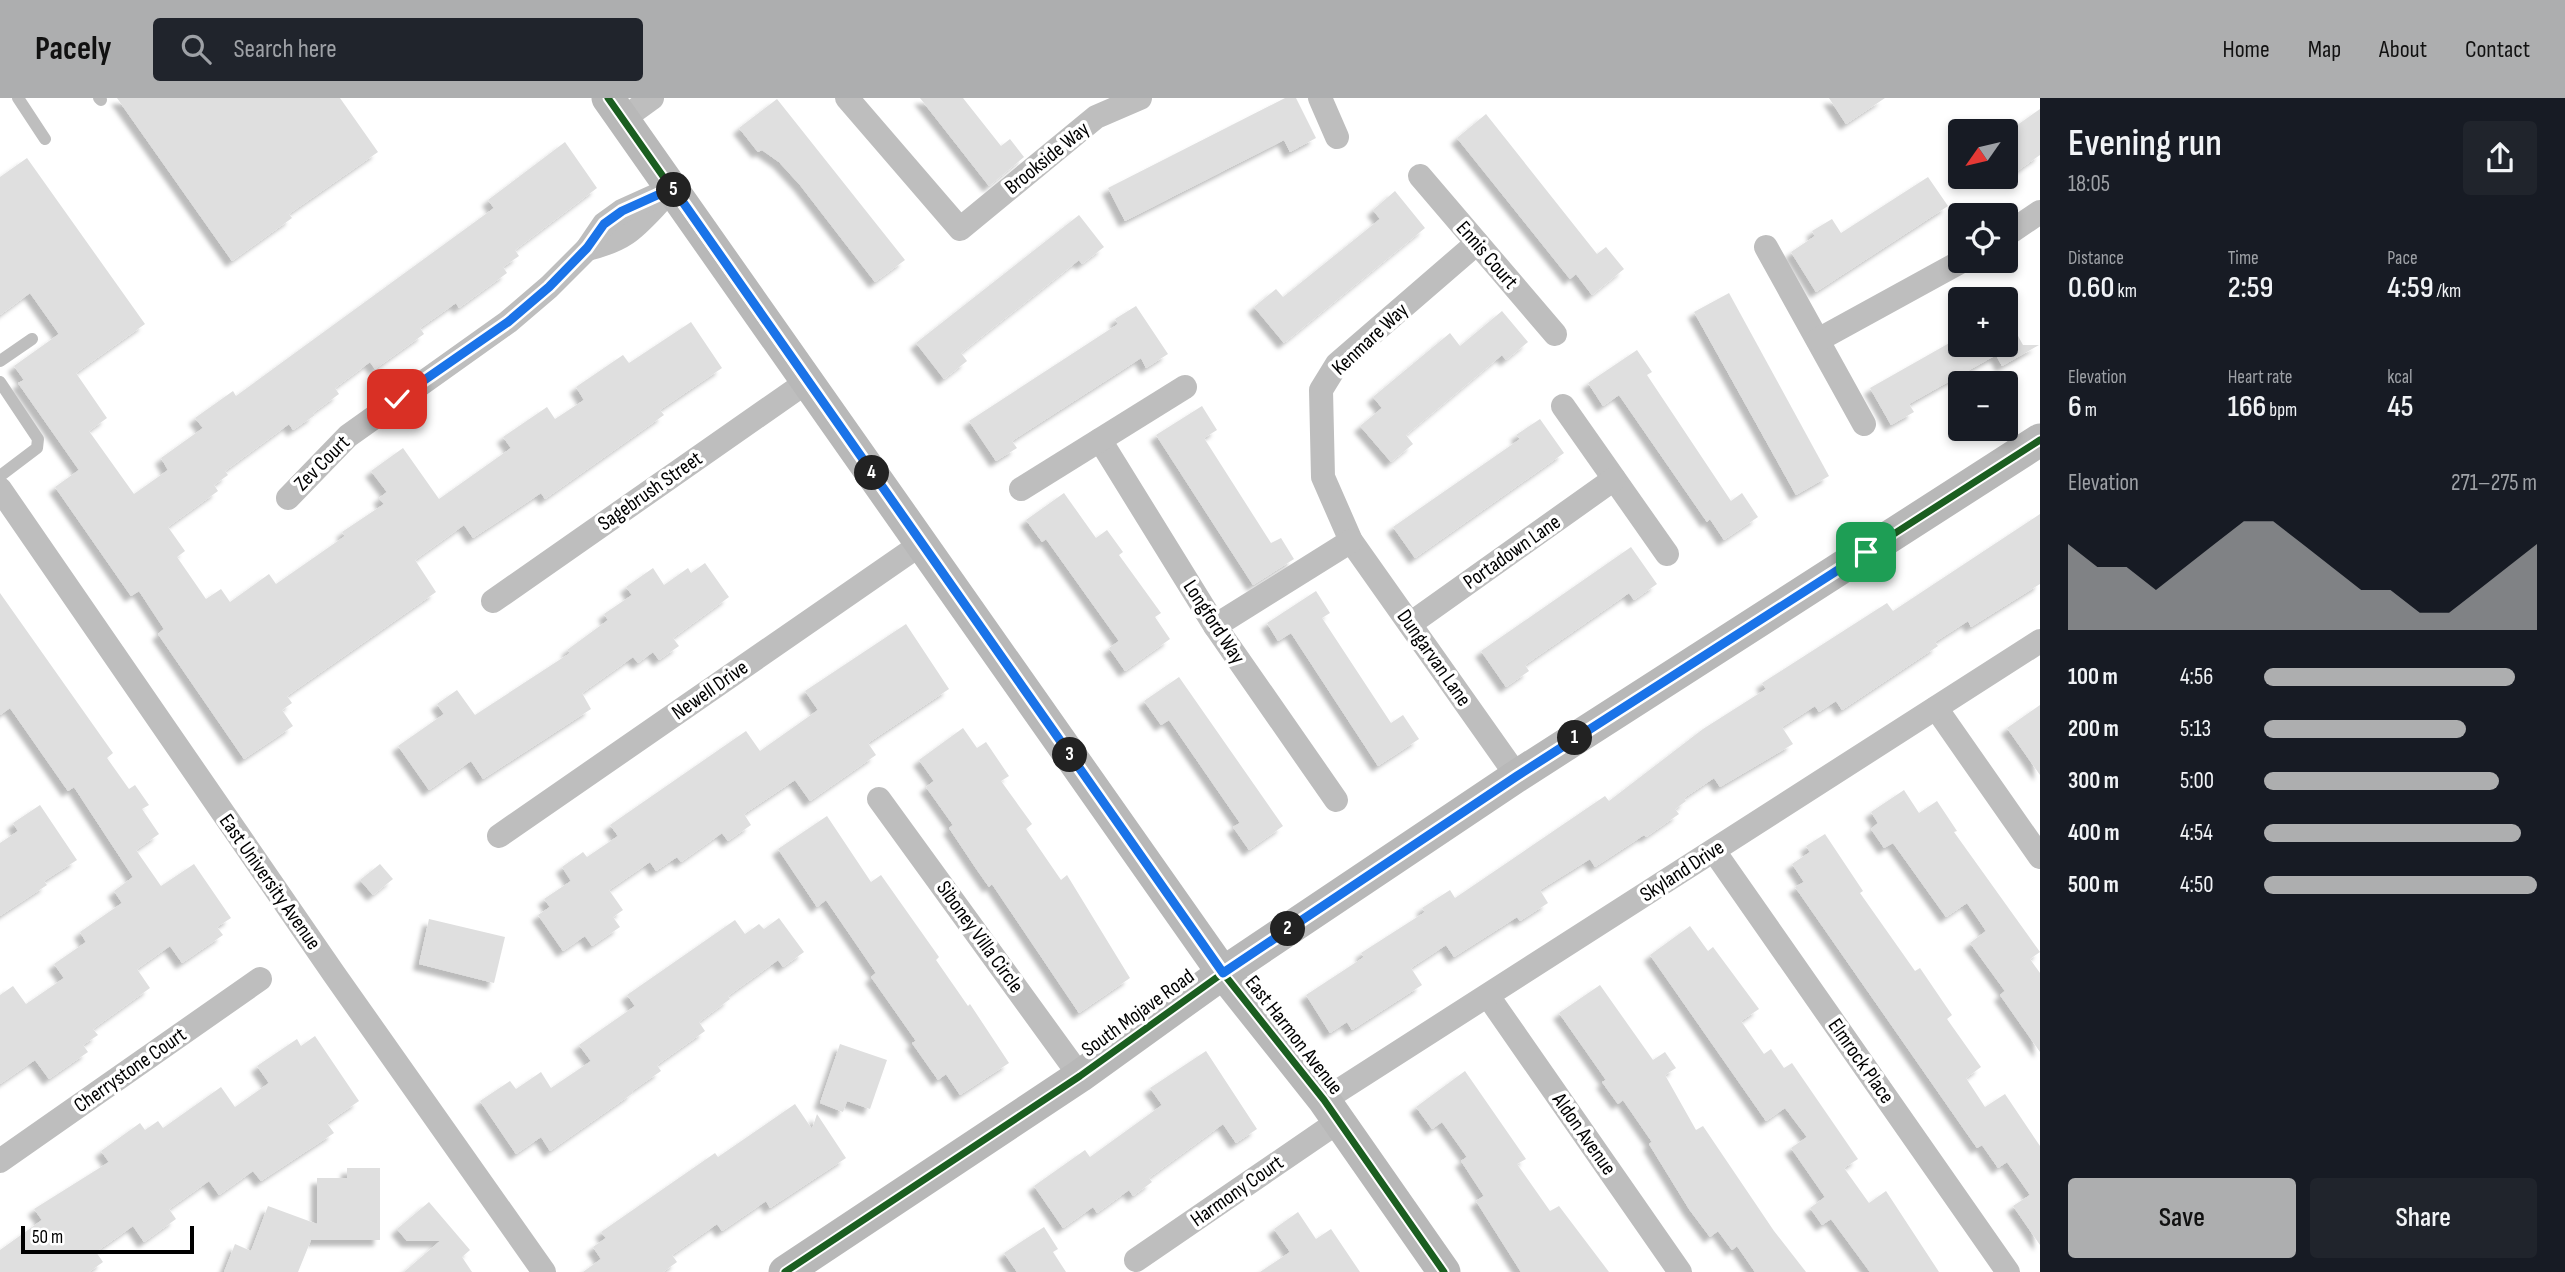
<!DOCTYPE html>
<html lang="en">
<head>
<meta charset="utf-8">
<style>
	:root { --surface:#171b24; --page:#20242c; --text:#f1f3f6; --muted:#9ea1a6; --accent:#adaeaf }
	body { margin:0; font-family:"Sofia Sans Condensed",sans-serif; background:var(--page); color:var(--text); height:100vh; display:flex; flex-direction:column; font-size:26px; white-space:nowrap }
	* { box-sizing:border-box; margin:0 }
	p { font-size:23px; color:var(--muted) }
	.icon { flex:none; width:38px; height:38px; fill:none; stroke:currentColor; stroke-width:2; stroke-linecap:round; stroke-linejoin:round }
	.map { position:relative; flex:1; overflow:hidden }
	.panel { display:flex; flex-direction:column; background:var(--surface); width:525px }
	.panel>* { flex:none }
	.needle { width:46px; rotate:236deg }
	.buttons { position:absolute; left:1948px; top:21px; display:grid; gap:14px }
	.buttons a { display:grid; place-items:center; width:70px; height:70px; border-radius:7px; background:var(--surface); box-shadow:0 4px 10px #0003; font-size:35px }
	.scale { position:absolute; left:21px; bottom:18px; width:173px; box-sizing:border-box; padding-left:7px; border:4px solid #000; border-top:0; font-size:19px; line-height:24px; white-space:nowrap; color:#000; -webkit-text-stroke:5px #fff; paint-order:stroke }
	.pin { position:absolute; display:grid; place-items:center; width:60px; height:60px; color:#fff; margin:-30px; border-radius:14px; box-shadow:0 4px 10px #0006 }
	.km { position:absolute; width:35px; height:35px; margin:-18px; border-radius:50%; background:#222; color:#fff; font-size:19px; line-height:35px; text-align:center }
	.round { display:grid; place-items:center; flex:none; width:74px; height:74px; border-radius:7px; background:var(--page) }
	.summary { display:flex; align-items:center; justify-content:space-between; height:119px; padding:0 28px }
	h1 { font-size:38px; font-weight:600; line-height:52px }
	.figures { display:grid; grid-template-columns:repeat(3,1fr); gap:10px; height:119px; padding:7px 28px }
	.figures div { display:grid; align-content:center }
	.figures b { font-size:30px; font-weight:600 }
	.figures small { font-size:19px; font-weight:400 }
	.figures p { font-size:19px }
	.chart { height:196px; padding:14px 28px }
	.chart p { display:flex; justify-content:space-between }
	.chart svg { width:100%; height:126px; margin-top:7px; fill:var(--accent); opacity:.7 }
	.cta { display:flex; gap:14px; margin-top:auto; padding:14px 28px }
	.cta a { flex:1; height:80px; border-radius:7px; background:var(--accent); color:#111; font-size:28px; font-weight:600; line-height:80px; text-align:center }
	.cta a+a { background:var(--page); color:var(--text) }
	ul { padding:0 28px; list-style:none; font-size:23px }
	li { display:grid; grid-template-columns:112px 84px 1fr; align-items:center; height:52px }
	li i { height:18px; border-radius:9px; background:var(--accent) }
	header { display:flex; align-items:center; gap:42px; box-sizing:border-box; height:98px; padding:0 35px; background:var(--accent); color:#111 }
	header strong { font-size:33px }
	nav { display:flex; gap:38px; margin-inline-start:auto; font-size:24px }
	.search { width:490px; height:63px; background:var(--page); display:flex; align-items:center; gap:18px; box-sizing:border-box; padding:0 24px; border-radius:7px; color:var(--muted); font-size:26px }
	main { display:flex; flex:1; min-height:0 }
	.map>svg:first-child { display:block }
</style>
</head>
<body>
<header>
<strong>Pacely</strong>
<div class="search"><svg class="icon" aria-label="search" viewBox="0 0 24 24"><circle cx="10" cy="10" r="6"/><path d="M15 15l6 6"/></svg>Search here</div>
<nav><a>Home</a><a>Map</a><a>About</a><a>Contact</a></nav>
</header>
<main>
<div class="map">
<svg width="2040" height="1174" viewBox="0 0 2040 1174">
	<defs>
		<filter id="shadow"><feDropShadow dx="-6" dy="6" stdDeviation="2" flood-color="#0004"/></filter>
	</defs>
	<rect width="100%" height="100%" fill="#fff"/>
	<g fill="#dfdfdf" filter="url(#shadow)">
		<path d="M 117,0 L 340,0 L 378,54 L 289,116 L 292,120 L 232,163 Z"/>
		<path d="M 920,0 L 963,0 L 1001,48 L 1010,41 L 1024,59 L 989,88 Z"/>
		<path d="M 1285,0 L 1296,0 L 1316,40 L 1290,54 L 1284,42 L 1125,123 L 1108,90 Z"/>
		<path d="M 1829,0 L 1885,0 L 1846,26 Z"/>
		<path d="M 777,1 L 905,162 L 875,184 L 800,87 L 779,64 L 762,52 L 758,54 L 739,30 Z"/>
		<path d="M 2040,11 L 2040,57 L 2006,81 L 2006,35 Z"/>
		<path d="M 1486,16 L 1597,156 L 1606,149 L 1624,171 L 1592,197 L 1576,176 L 1570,181 L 1457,40 Z"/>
		<path d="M 565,44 L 597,90 L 515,152 L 519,158 L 503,169 L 507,175 L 459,210 L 456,205 L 420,230 L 424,236 L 375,271 L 370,264 L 335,290 L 339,296 L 313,315 L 315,317 L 293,332 L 289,326 L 225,373 L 228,377 L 214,387 L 218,393 L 168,429 L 185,453 L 177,459 L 206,501 L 221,491 L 230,504 L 269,476 L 276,486 L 345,438 L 342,434 L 384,406 L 379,400 L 387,394 L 371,373 L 403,350 L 439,401 L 511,350 L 503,339 L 547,309 L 555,321 L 584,302 L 576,289 L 623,257 L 629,265 L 691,224 L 722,270 L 660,312 L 664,317 L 545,401 L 541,395 L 473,440 L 464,427 L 415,462 L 436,494 L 287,598 L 292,605 L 282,612 L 293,628 L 244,661 L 158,536 L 164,531 L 139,493 L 131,498 L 55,389 L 79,372 L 18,285 L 24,282 L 14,268 L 59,236 L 30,195 L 0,217 L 0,79 L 27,60 L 145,226 L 76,275 L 107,320 L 89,333 L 134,396 L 168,372 L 161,360 L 203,330 L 195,320 L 233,293 L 236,298 L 494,110 L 488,102 Z"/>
		<path d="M 1928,79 L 1948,108 L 1816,194 L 1791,154 L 1815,138 L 1812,133 L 1832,121 L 1841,135 Z"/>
		<path d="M 1395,93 L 1425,130 L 1284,245 L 1254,209 L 1276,191 L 1283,199 L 1380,121 L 1373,112 Z"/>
		<path d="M 1079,117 L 1104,149 L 1082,166 L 1079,162 L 961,255 L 967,263 L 944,281 L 916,245 Z"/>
		<path d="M 1729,195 L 1829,378 L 1796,397 L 1694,214 Z"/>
		<path d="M 1136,208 L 1168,256 L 1146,270 L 1141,260 L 1012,343 L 1017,350 L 996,363 L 969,323 L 1118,226 L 1115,221 Z"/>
		<path d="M 1502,213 L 1528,244 L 1506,262 L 1502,257 L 1406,337 L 1413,346 L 1391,364 L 1360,328 L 1382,310 L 1373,299 L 1450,235 L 1460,248 Z"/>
		<path d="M 2006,216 L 2023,247 L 2039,247 L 2002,268 L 1996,257 L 1909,306 L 1914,314 L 1891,327 L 1870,290 L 1960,239 L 1960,247 L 2006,247 Z"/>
		<path d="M 1637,252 L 1652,274 L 1647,277 L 1731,403 L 1742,395 L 1758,419 L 1724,442 L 1710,421 L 1707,424 L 1619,297 L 1603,308 L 1588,285 Z"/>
		<path d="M 1202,308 L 1217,332 L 1204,340 L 1271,445 L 1281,440 L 1294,461 L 1253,487 L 1156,337 Z"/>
		<path d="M 1540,321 L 1564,355 L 1415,460 L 1393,429 L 1520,341 L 1516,337 Z"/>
		<path d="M 1064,395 L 1096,440 L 1107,432 L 1123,454 L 1119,457 L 1161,515 L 1155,519 L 1170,541 L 1125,573 L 1109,550 L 1119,543 L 1046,441 L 1042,444 L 1026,422 Z"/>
		<path d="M 2040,416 L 2040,486 L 1971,529 L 1968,523 L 1935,544 L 1938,548 L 1842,612 L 1836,603 L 1819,614 L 1815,608 L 1782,629 L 1793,646 L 1720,689 L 1714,680 L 1684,700 L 1686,703 L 1675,711 L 1679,716 L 1646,739 L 1644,737 L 1595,769 L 1590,761 L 1540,792 L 1548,805 L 1520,823 L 1517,819 L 1454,859 L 1446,847 L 1411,870 L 1422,887 L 1352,932 L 1347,924 L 1330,935 L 1306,897 L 1364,859 L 1361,855 L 1425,814 L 1422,810 L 1450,792 L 1455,800 L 1605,698 L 1609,703 L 1703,631 L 1766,591 L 1762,585 L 1887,505 L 1893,513 Z"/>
		<path d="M 1631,449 L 1657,486 L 1634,502 L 1629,495 L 1525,567 L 1529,573 L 1506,589 L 1481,553 Z"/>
		<path d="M 705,465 L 729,499 L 673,540 L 679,548 L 659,562 L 653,554 L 638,565 L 633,559 L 582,595 L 591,611 L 483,681 L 471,663 L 429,692 L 398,648 L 444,616 L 437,606 L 457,592 L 475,617 L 570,555 L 567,552 L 608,522 L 604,516 L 632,497 L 626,489 L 653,470 L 664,487 L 688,470 L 691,475 Z"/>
		<path d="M 1316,493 L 1330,515 L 1322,520 L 1391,625 L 1403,617 L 1419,641 L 1378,668 L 1291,535 L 1278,543 L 1267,525 Z"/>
		<path d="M 0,495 L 113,655 L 107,660 L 129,691 L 135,687 L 149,707 L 142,711 L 159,736 L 136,752 L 161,788 L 194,766 L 231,820 L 217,829 L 223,837 L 182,865 L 170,848 L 137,871 L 150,890 L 93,931 L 98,937 L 83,947 L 88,954 L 49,981 L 35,962 L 0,986 L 0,897 L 13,888 L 26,906 L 64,880 L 54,866 L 86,844 L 80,834 L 122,805 L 114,793 L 133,779 L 74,689 L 68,693 L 10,610 L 0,617 Z"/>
		<path d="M 906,526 L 949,591 L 868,645 L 876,657 L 810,703 L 795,682 L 744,716 L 751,727 L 728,743 L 722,735 L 681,764 L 677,759 L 656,773 L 650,764 L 609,792 L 623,812 L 613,819 L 620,829 L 592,848 L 585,838 L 563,853 L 538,817 L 550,809 L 544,801 L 571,783 L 562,769 L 583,754 L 587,759 L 618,738 L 610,727 L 746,633 L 760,653 L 818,612 L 805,593 Z"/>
		<path d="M 1179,579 L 1283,728 L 1249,752 L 1233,729 L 1240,725 L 1169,622 L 1161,627 L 1144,603 Z"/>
		<path d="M 2040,607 L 2040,677 L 2007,630 Z"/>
		<path d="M 963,630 L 977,650 L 986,644 L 1009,678 L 1001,683 L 1032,726 L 1026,731 L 1061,782 L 1067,777 L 1130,880 L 1079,915 L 992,786 L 989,789 L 975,769 L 949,730 L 953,727 L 926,689 L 934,683 L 919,662 Z"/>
		<path d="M 1904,692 L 1919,715 L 1937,703 L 1957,733 L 1954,734 L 2040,854 L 2030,861 L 2040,875 L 2040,954 L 2000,897 L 2005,893 L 1970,845 L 1986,833 L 1967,805 L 1946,819 L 1893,745 L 1884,750 L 1871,731 L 1878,725 L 1871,714 Z"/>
		<path d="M 40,707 L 77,762 L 44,783 L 47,787 L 0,818 L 0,745 L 18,733 L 13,725 Z"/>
		<path d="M 827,718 L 871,784 L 881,777 L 939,859 L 936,862 L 968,908 L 970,906 L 1009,965 L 960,997 L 946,976 L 938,982 L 912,945 L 916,943 L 871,879 L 876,875 L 826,802 L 817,809 L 778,751 Z"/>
		<path d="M 1825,736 L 1863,793 L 1860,795 L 1915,873 L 1920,870 L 1952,917 L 1947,921 L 1981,969 L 1966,980 L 1985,1009 L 2005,996 L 2040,1048 L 2040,1147 L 2013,1108 L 2030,1097 L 2007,1064 L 1998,1070 L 1982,1047 L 1977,1050 L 1795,789 L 1804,784 L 1792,766 L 1810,754 L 1806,748 Z"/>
		<path d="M 380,766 L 393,781 L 373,797 L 360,782 Z"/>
		<path d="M 779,820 L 804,854 L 783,869 L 778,862 L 728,898 L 730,901 L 699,924 L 705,933 L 657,967 L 661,973 L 632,993 L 633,995 L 550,1053 L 541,1039 L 516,1056 L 480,1003 L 510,983 L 516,991 L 541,974 L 551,990 L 591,963 L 579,947 L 635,908 L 627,897 L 735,822 L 745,836 L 759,826 L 764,831 Z"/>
		<path d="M 429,821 L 505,839 L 494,885 L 419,866 Z"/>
		<path d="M 1690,828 L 1708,853 L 1713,849 L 1759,911 L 1741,923 L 1764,956 L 1771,951 L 1784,970 L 1792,965 L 1858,1061 L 1844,1070 L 1869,1105 L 1886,1093 L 1939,1174 L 1870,1174 L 1831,1121 L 1822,1127 L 1810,1110 L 1825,1099 L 1791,1050 L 1807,1039 L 1785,1010 L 1766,1023 L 1650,857 Z"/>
		<path d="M 1600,887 L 1653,962 L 1665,954 L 1676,970 L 1665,977 L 1696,1032 L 1703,1028 L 1774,1133 L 1806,1174 L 1755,1174 L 1737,1148 L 1732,1152 L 1718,1133 L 1710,1139 L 1689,1111 L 1649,1046 L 1652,1044 L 1623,1002 L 1618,1006 L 1602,984 L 1606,982 L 1559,915 Z"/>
		<path d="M 315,938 L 359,1003 L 327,1025 L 334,1035 L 261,1083 L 253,1073 L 219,1097 L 209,1083 L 169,1111 L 176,1121 L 144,1144 L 133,1128 L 96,1154 L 103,1164 L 89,1174 L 0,1174 L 0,1152 L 42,1122 L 34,1111 L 109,1064 L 101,1053 L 140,1025 L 145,1032 L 158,1023 L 163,1030 L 221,989 L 235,1009 L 269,985 L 257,968 L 297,941 L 301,948 Z"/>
		<path d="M 840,946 L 887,962 L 870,1011 L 847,1003 L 843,1014 L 820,1005 Z"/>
		<path d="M 1206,953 L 1257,1031 L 1236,1045 L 1223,1026 L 1149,1080 L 1152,1084 L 1133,1098 L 1129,1092 L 1097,1115 L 1093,1109 L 1063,1130 L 1034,1088 L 1085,1052 L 1090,1059 L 1162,1007 L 1150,990 Z"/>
		<path d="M 1465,973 L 1526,1061 L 1517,1066 L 1550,1113 L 1559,1108 L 1609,1174 L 1521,1174 L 1476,1103 L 1484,1098 L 1461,1063 L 1467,1059 L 1442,1024 L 1432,1031 L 1416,1009 Z"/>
		<path d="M 795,1006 L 812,1031 L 817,1016 L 846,1060 L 770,1110 L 766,1103 L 722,1133 L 717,1126 L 672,1157 L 677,1164 L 663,1174 L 583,1174 L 601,1161 L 593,1149 L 606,1140 L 601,1134 L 715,1055 L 718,1059 Z"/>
		<path d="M 347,1070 L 380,1070 L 380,1142 L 311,1142 L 298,1174 L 224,1174 L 235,1146 L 251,1153 L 268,1108 L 317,1126 L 317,1080 L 347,1080 Z"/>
		<path d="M 429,1104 L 470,1152 L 462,1159 L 472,1174 L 404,1174 L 440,1143 L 407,1143 L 397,1131 Z"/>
		<path d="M 1298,1114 L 1316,1141 L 1331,1131 L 1360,1174 L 1260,1174 L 1290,1154 L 1274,1131 Z"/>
		<path d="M 1044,1129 L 1058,1151 L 1053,1154 L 1066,1174 L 1017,1174 L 1004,1155 Z"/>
	</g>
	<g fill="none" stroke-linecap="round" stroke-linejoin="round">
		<g stroke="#bebebe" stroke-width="12">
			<path d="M 18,0 L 45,41"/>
			<path d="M 99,0 L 101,2"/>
			<path d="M 0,263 L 32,241"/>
			<path d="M 0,284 L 38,341 L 37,350 L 0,378"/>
		</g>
		<g stroke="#bebebe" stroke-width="24">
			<path d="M 847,0 L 960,131 L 1096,19 L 1140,0"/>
			<path d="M 1320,0 L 1337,39"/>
			<path d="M 623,21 L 652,0"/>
			<path d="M 1420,78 L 1555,236"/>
			<path d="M 2006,137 L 2040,114"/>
			<path d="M 1477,145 L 1337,266 L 1321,292 L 1323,379 L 1351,443 L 1517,678"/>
			<path d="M 1766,149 L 1864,326"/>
			<path d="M 587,151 C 629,141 636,128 665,98"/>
			<path d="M 1818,242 L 1962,163"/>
			<path d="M 1563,308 L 1667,456"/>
			<path d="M 1100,342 L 1215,528 L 1336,702"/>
			<path d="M 0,391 L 334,876 L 544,1174"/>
			<path d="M 1021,391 L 1185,289"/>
			<path d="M 288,400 L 348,338 L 508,224 L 549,189 L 587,151 L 604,126 L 622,113 L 673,90"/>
			<path d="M 493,503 L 808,283"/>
			<path d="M 1410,526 L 1614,381"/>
			<path d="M 1215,528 L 1351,443"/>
			<path d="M 1936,610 L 2040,759"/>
			<path d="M 879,701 L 1080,978"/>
			<path d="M 499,738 L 921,446"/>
			<path d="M 1714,753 L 2008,1174"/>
			<path d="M 1488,898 L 1680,1174"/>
			<path d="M 1324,1002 L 2040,543"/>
			<path d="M 0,1063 L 260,881"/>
			<path d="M 1136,1162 L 1339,1023"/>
		</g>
		<g stroke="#b8b8b8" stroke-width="33">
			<path d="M 608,0 L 1223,875 L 1324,1002 L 1444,1174"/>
			<path d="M 785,1174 L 1080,978 L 1223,875 L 1517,678 L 2040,342"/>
		</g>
		<g stroke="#fff" stroke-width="11">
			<g id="cycleway">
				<path d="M 608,0 L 1223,875 L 1324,1002 L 1444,1174"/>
				<path d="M 785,1174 L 1080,978 L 1223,875 L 1517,678 L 2040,342"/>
			</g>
		</g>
		<use href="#cycleway" stroke="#1b5e20" stroke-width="7"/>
	</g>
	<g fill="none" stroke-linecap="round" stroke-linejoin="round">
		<g stroke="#fff" stroke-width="14">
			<path id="route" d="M 397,301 L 508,224 L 549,189 L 587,150 L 604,126 L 622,113 L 673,90 L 1223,875 L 1517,678 L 1866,454"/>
		</g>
		<use href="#route" stroke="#1a73e8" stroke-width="9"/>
	</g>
	<g text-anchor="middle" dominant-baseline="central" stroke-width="7" stroke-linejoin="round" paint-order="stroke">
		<g font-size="21" fill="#000" stroke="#fff">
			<text transform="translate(1047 60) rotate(-39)">Brookside Way</text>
			<text transform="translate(1487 157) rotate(49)">Ennis Court</text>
			<text transform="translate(1370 241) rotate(-43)">Kenmare Way</text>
			<text transform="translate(322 365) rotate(-45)">Zev Court</text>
			<text transform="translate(650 393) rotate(-35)">Sagebrush Street</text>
			<text transform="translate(1512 454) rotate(-35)">Portadown Lane</text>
			<text transform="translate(1214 524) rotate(57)">Longford Way</text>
			<text transform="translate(1434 560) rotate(55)">Dungarvan Lane</text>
			<text transform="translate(710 592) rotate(-35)">Newell Drive</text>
			<text transform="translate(1682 773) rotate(-33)">Skyland Drive</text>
			<text transform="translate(270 784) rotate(55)">East University Avenue</text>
			<text transform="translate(980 839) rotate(54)">Siboney Villa Circle</text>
			<text transform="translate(1138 915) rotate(-36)">South Mojave Road</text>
			<text transform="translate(1294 937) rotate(52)">East Harmon Avenue</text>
			<text transform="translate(1861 963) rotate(55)">Elmrock Place</text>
			<text transform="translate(130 972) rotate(-35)">Cherrystone Court</text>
			<text transform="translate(1584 1036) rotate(55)">Aldon Avenue</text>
			<text transform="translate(1237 1093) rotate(-35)">Harmony Court</text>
		</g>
	</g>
</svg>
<div class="buttons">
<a><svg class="needle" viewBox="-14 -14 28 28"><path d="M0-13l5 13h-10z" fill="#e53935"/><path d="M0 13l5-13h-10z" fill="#9ea1a6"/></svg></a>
<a><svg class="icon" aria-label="locate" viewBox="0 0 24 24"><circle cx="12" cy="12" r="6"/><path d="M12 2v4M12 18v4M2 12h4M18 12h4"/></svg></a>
<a>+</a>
<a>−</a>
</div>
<div class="scale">50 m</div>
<div class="pin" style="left:1866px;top:454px;background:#1e9e55"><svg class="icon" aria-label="arrive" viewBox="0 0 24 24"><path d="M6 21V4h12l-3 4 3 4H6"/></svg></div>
<div class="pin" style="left:397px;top:301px;background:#d93025"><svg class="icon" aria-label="check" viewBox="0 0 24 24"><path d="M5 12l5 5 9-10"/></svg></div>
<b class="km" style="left:1575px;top:640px">1</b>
<b class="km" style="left:1288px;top:831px">2</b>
<b class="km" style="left:1070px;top:657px">3</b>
<b class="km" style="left:872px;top:375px">4</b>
<b class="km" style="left:674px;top:92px">5</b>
</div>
<section class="panel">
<div class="summary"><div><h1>Evening run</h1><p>18:05</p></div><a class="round"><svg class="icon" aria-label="share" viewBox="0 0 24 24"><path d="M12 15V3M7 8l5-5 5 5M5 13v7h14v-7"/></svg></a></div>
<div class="figures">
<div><p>Distance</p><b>0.60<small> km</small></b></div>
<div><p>Time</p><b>2:59</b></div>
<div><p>Pace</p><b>4:59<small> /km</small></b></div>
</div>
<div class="figures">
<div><p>Elevation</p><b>6<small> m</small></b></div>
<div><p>Heart rate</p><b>166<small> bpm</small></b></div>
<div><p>kcal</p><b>45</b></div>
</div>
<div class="chart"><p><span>Elevation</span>271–275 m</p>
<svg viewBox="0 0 160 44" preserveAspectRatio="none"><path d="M0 44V14L10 22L20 22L30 30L40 22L50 14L60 6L70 6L80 14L90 22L100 30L110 30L120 38L130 38L140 30L150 22L160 14V44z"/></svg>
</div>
<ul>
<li><b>100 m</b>4:56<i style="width:92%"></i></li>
<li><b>200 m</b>5:13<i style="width:74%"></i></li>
<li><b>300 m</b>5:00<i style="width:86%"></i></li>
<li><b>400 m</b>4:54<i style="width:94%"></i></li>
<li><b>500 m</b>4:50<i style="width:100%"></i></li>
</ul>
<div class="cta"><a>Save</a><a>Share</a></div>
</section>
</main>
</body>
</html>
